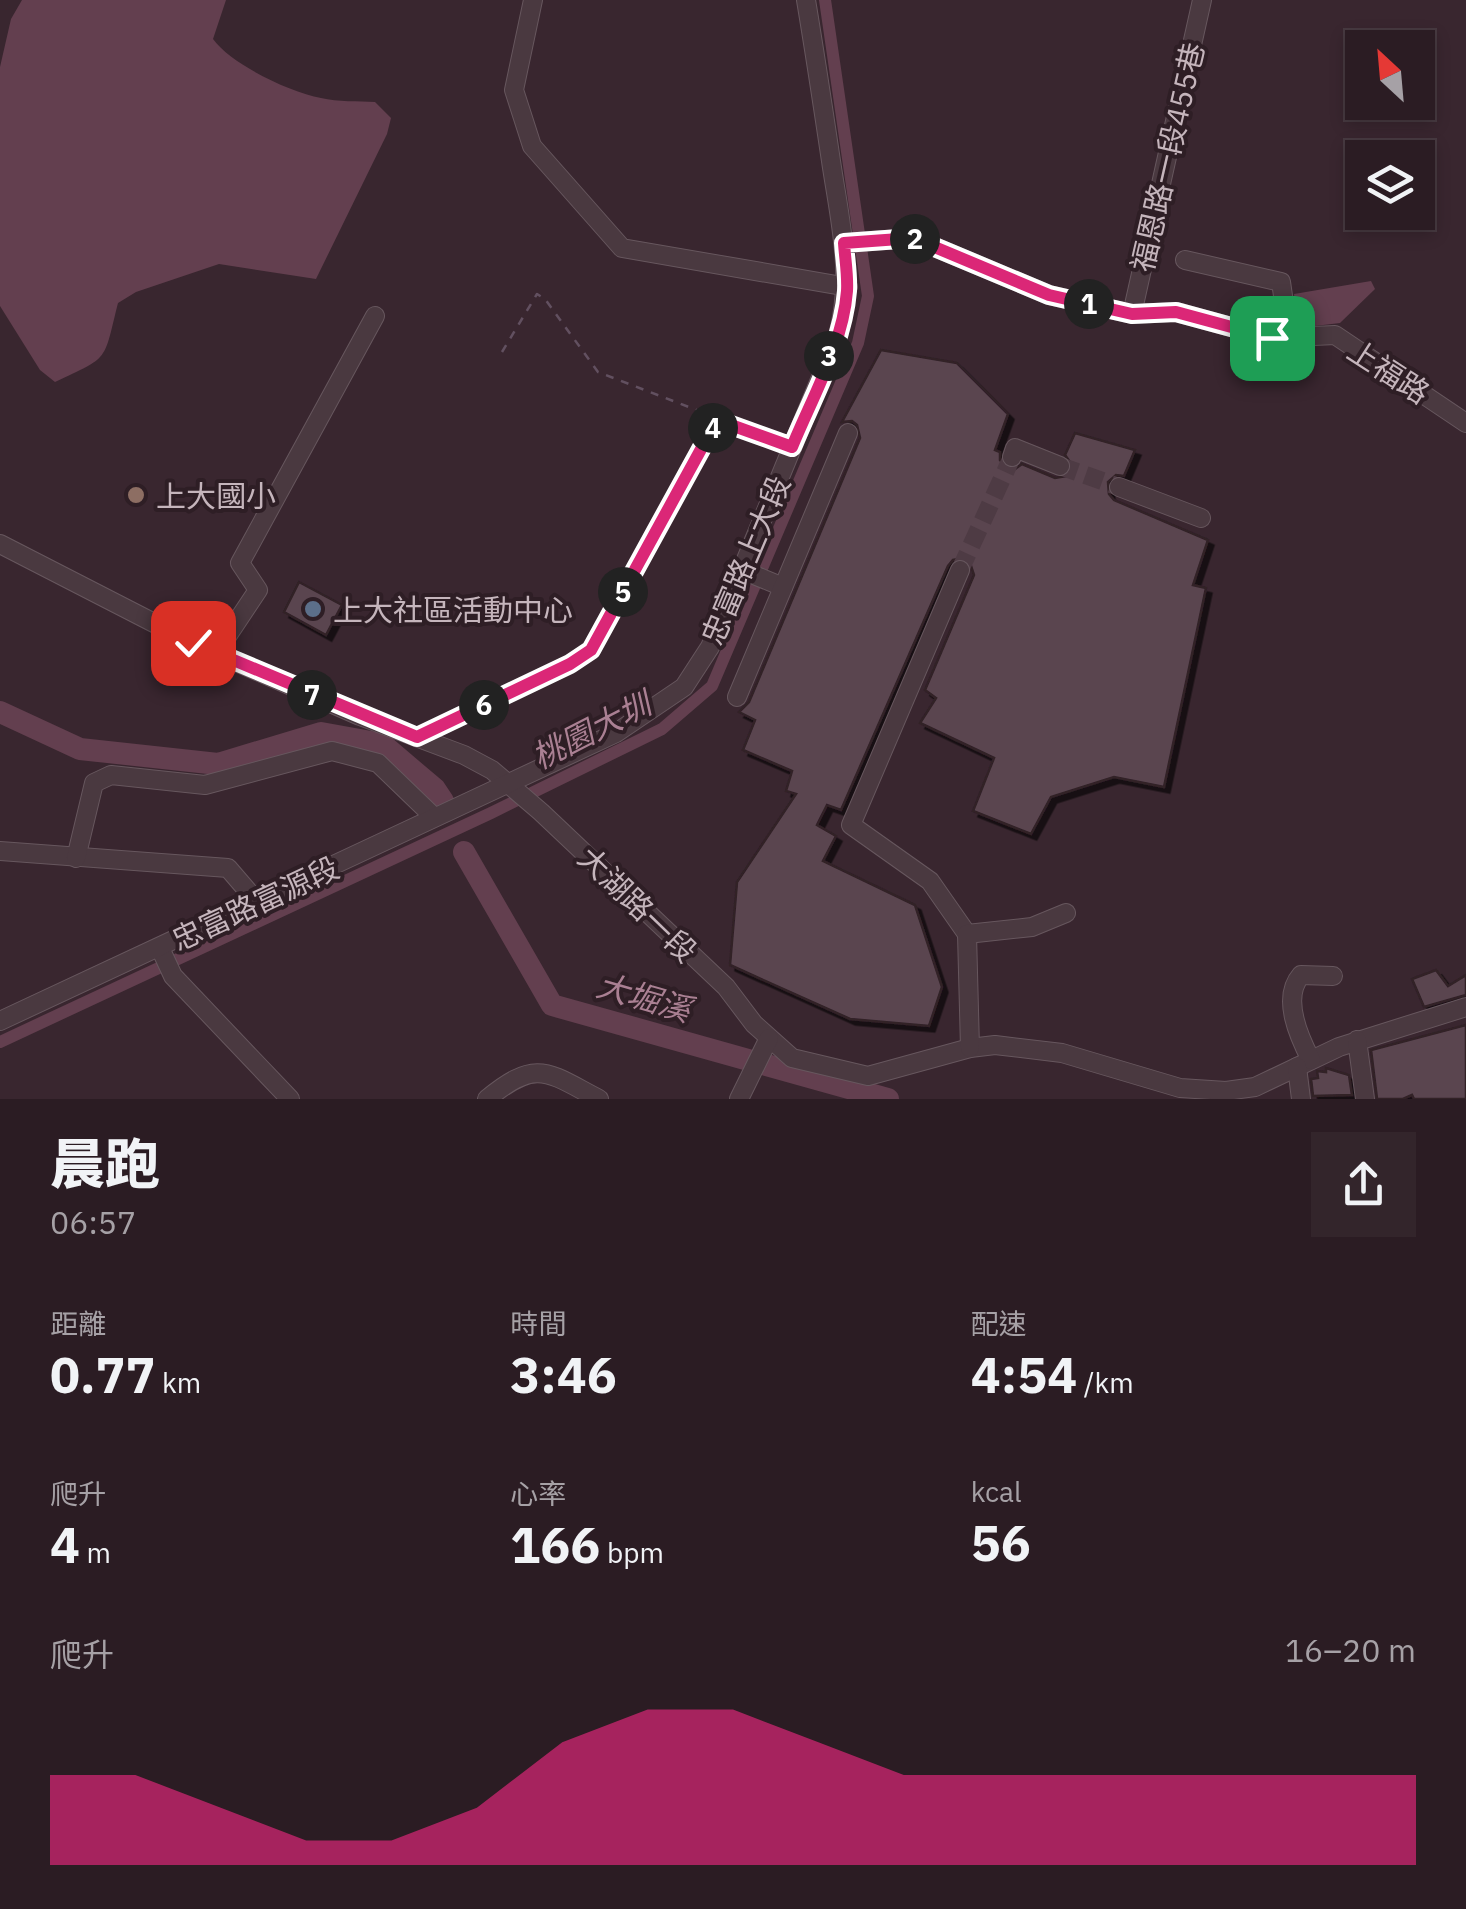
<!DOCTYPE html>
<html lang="zh-TW">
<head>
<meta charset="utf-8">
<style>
	:root { --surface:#2b1c23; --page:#33252b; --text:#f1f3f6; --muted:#a6a1a6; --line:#473a41; --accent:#db2777 }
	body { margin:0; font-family:"IBM Plex Sans","Noto Sans TC",sans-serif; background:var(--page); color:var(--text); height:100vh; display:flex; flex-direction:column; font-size:38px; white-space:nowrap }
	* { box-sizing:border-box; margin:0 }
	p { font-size:32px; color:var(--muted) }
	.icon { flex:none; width:55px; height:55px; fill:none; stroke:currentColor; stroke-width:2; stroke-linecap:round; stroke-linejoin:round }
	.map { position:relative; height:1099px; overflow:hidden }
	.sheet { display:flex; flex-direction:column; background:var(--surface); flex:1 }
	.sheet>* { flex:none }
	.needle { width:65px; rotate:334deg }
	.buttons { position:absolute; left:1345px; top:30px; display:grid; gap:20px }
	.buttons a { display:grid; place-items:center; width:90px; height:90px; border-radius:0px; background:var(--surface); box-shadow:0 5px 15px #0003,0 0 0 2px var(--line); font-size:50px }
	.pin { position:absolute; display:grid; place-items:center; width:85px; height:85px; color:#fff; margin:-42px; border-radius:20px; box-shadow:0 5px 15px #0006 }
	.km { position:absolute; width:50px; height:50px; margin:-25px; border-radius:50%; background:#222; color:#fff; font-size:28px; line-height:50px; text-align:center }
	.round { display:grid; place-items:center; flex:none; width:105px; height:105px; border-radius:0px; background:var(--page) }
	.summary { display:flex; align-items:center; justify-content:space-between; height:170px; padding:0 50px }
	h1 { font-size:55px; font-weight:800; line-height:75px }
	.stats { display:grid; grid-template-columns:repeat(3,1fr); gap:15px; height:170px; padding:10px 50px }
	.stats div { display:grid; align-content:center }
	.stats b { font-size:50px; font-weight:800 }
	.stats small { font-size:28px; font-weight:400 }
	.stats p { font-size:28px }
	.chart { height:280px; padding:20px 50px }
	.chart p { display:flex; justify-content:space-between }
	.chart svg { width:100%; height:180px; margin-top:10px; fill:var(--accent); opacity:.7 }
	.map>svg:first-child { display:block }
</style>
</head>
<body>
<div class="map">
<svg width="1466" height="1099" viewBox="0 0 1466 1099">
	<defs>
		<filter id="shadow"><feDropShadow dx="5.5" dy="5.5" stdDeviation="0" flood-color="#0009"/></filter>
	</defs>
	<rect width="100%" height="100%" fill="#39262f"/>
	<g fill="#633f4f">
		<path d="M 22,0 L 226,0 L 213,39 C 231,64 289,92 321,98 C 338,102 358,101 375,102 L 391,118 L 387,134 L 316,279 L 219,264 L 136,292 L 118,303 C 103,362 111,356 55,382 L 40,370 L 0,306 L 0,67 L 11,19 Z"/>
		<path d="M 1371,281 L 1375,289 L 1340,323 L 1298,328 L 1294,294 Z"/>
	</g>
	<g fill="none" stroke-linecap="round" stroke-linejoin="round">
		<path stroke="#633f4f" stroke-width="12" d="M 0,1042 L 491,813 L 662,729 L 712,686 L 858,343 L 868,296 L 825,0"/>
		<g stroke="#633f4f" stroke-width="22">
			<path d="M 0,712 L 80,749 L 218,764 L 321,733 L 382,744 L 435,789 L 443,801"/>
			<path d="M 464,852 L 552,1005 L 888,1099"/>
		</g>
	</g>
	<g fill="#5a454f" stroke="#302027" stroke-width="2.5" filter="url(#shadow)">
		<path d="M 881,350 L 957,363 L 1008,414 L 995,450 L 1000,452 L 1000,460 L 1007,468 L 1015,469 L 1022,464 L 1055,478 L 1067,476 L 1072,465 L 1065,455 L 1075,433 L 1135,450 L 1124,476 L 1116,475 L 1108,482 L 1109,494 L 1114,500 L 1208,540 L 1193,585 L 1206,588 L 1164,787 L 1114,777 L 1051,797 L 1031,834 L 973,811 L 994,758 L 920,723 L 936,698 L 925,690 L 974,575 L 970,563 L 964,558 L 953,560 L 948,566 L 841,810 L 827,805 L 817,825 L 836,836 L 823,861 L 915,905 L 942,987 L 929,1026 L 850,1019 L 730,965 L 737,882 L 796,794 L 786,791 L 792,771 L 743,750 L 755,720 L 739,712 L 749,702 L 860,438 L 857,425 L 852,421 L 842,422 Z"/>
		<path d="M 299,582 L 342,605 L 326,635 L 284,612 Z"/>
		<path d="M 1436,970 L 1448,986 L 1466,975 L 1466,995 L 1424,1007 L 1412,979 Z"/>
		<path d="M 1466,1025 L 1466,1099 L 1414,1099 L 1412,1095 L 1403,1099 L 1377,1099 L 1371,1050 Z"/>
		<path d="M 1326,1068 L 1349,1075 L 1352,1095 L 1313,1096 L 1311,1079 L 1318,1078 L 1317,1071 L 1326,1072 Z"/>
	</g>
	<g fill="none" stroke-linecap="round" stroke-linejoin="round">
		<g stroke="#4e3b44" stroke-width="18" stroke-dasharray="18 9" stroke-linecap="butt">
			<path d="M 1060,466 L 1119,487"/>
			<path d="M 960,570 L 1012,457"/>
		</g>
		<g stroke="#67575e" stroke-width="20">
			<g id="minor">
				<path d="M 533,0 L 514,90 L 532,146 L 622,248 L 848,287"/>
				<path d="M 844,243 L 913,238 L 1049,295 L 1132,314 L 1176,312 L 1272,338 L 1335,335 L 1466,423"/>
				<path d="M 1185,260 L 1281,282 L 1289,337"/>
				<path d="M 1132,314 L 1202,0"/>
				<path d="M 1012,457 L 1015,448 L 1060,466"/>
				<path d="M 1119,487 L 1201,518"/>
				<path d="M 0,544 L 193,643 L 360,716 L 464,755 L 492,770 L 541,812 L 726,987 L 754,1024 L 792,1058 L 868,1076 L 970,1048 L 995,1045 L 1062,1053 L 1180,1088 L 1226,1091 L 1255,1087 L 1339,1047 L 1466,1007"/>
				<path d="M 742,570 L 783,587"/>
				<path d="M 960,570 L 851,825 L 930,881 L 967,934"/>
				<path d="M 216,653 L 258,590 L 240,563 L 375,316"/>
				<path d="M 737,697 L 848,433"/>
				<path d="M 0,851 L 228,868 L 258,903"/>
				<path d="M 76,858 L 94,783 L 111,775 L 205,785 L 332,751 L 378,763 L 434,817"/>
				<path d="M 160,948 L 173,976 L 290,1099"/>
				<path d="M 0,1021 L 616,733 L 684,687 L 710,647 L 838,336 C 854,275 840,222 831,161 C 823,107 815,54 806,0"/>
				<path d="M 1357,1040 L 1365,1099"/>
				<path d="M 970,1048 L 967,934 L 1032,927 L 1066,913"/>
				<path d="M 1311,1060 C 1299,1037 1281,998 1301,975 L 1333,976"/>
				<path d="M 1297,1067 L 1301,1099"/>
				<path d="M 487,1099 C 537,1058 547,1072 599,1099"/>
				<path d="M 739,1099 L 769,1038"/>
			</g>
		</g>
		<g stroke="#625060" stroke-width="2.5" stroke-dasharray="8 8" stroke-linecap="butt">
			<path d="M 502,352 L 537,294 L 545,299 L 598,372 L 777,441"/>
			<path d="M 436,728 L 571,664 L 591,650 L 717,419"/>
		</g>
		<use href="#minor" stroke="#4a3940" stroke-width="18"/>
	</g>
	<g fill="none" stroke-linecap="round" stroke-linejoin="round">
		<g stroke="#fff" stroke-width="20">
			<path id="route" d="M 193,643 L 417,737 L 570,664 L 591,650 L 717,420 L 792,447 C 812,398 843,344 847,291 C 848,275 845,259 844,243 L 913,238 L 1049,295 L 1132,314 L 1176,312 L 1272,338"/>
		</g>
		<use href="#route" stroke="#db2777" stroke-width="12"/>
	</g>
	<circle fill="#8d6e63" stroke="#2e1e25" stroke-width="4" cx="136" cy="495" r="10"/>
	<circle fill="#5c6f8a" stroke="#2e1e25" stroke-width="4" cx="313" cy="609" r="10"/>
	<g text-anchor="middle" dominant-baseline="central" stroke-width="8" stroke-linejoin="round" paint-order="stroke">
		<g font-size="30" fill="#c5b5bc" stroke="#2e1e25">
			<text transform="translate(1167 157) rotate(-77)">福恩路一段455巷</text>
			<text transform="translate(1389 371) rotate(33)">上福路</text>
			<text transform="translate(745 560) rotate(-67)">忠富路上大段</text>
			<text transform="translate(255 903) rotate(-25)">忠富路富源段</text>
			<text transform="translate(638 904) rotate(44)">大湖路一段</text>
		</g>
		<g font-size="30" fill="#c5b5bc" stroke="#2e1e25" text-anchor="start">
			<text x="156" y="495">上大國小</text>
			<text x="333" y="609">上大社區活動中心</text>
		</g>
		<g font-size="32" font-style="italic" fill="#aa8093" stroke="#2e1e25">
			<text transform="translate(591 730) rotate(-27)">桃園大圳</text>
			<text transform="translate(644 997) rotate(16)">大堀溪</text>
		</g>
	</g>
</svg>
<div class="buttons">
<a><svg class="needle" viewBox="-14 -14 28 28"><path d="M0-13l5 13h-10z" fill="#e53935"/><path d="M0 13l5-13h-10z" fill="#a6a1a6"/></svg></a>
<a><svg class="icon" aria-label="layers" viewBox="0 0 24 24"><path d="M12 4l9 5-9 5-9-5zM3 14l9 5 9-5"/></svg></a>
</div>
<div class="pin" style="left:1272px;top:338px;background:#1e9e55"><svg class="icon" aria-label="arrive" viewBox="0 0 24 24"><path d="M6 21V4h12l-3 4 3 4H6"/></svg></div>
<div class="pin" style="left:193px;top:643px;background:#d93025"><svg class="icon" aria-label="check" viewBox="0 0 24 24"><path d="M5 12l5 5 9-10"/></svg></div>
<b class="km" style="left:1089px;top:304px">1</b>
<b class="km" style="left:915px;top:239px">2</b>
<b class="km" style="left:829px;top:356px">3</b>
<b class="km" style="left:713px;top:428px">4</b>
<b class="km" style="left:623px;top:592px">5</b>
<b class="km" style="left:484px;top:705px">6</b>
<b class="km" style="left:312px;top:695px">7</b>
</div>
<section class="sheet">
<div class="summary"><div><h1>晨跑</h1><p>06:57</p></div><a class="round"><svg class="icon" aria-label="share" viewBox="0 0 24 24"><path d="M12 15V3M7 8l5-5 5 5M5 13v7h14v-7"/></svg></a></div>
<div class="stats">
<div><p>距離</p><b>0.77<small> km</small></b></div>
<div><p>時間</p><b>3:46</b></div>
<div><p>配速</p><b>4:54<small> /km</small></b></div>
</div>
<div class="stats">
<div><p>爬升</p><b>4<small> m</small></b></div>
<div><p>心率</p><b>166<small> bpm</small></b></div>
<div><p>kcal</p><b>56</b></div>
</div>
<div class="chart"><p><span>爬升</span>16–20 m</p>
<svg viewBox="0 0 160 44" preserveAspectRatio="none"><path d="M0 44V22L10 22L20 30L30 38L40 38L50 30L60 14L70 6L80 6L90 14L100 22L110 22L120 22L130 22L140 22L150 22L160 22V44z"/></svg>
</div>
</section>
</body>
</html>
